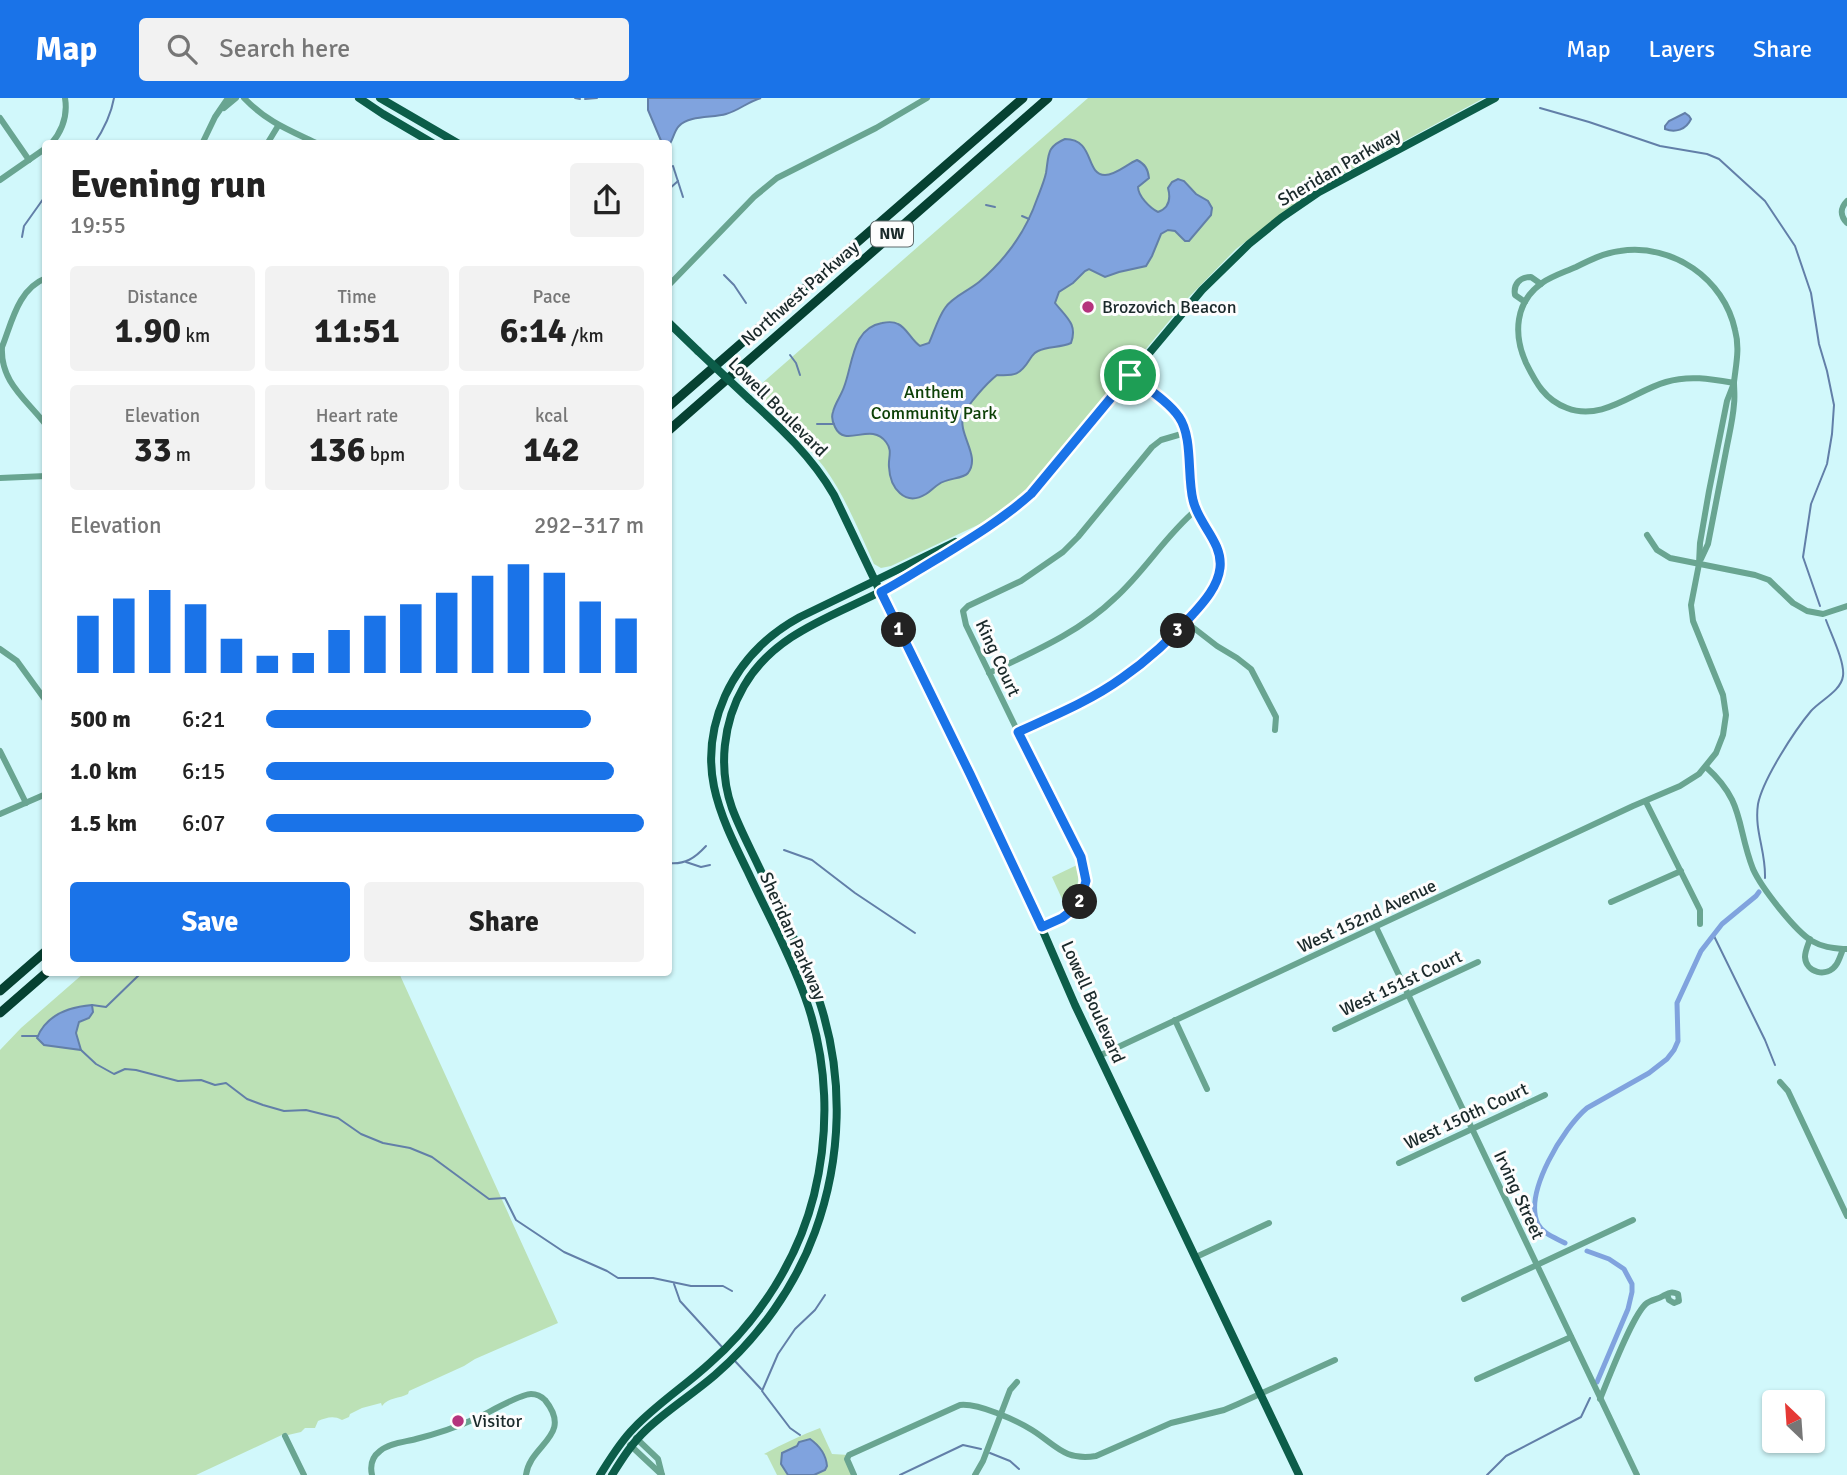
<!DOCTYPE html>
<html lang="en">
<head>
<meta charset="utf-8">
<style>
	:root { --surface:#fff; --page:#f2f2f2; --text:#222; --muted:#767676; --accent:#1a73e8 }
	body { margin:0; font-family:Signika,sans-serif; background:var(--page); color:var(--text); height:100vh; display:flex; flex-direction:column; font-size:26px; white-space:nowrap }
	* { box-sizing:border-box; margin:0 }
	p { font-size:23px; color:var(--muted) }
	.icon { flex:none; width:38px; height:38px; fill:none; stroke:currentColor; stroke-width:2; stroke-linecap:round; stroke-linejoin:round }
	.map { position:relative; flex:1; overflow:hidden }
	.side { position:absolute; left:42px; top:42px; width:630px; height:836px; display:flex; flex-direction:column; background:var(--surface); border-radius:7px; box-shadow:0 2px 5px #0004 }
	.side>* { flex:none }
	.needle { width:46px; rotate:335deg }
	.buttons { position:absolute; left:1762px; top:1292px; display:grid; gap:14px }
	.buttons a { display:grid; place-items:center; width:63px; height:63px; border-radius:7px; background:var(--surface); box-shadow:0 2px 5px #0004; font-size:35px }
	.pin { position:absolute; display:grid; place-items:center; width:60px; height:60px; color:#fff; margin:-30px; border:4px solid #fff; border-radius:50%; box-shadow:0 2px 7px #0007 }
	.km { position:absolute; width:35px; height:35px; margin:-18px; border-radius:50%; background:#222; color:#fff; font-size:19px; line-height:35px; text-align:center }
	.round { display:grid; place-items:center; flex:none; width:74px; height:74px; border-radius:7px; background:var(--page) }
	.overview { display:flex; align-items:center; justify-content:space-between; height:119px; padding:0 28px }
	h1 { font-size:38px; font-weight:700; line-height:52px }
	.stats { display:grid; grid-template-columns:repeat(3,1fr); gap:10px; height:119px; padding:7px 28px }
	.stats div { display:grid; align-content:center; border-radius:7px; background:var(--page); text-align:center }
	.stats b { font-size:35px; font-weight:700 }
	.stats small { font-size:19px; font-weight:400 }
	.stats p { font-size:19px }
	.chart { height:196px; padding:14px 28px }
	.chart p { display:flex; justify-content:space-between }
	.chart svg { width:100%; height:126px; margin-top:7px; stroke:var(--accent); stroke-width:6 }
	.button { display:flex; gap:14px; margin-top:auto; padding:14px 28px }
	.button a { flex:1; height:80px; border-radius:7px; background:var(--accent); color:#fff; font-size:28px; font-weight:700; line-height:80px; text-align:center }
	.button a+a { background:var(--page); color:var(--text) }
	ul { padding:0 28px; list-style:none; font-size:23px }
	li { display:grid; grid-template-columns:112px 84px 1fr; align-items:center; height:52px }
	li i { height:18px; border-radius:9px; background:var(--accent) }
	header { display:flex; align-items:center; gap:42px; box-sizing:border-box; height:98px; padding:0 35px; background:var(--accent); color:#fff }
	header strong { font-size:33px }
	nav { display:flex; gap:38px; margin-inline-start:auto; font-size:24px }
	.search { width:490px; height:63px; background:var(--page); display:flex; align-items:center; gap:18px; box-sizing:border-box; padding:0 24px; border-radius:7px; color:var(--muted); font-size:26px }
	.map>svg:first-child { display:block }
</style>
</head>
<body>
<header>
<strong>Map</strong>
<div class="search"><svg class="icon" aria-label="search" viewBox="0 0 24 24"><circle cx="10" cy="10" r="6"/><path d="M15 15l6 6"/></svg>Search here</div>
<nav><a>Map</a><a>Layers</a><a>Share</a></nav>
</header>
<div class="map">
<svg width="1847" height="1377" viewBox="0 0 1847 1377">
	<rect width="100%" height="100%" fill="#d1f8fb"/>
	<g fill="#bce1b6">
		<path d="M 1088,0 L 1484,0 L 1328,84 L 1299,103 L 1236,151 L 1189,199 L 1042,376 L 1017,403 L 999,417 L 891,468 L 881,470 L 874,466 C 859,433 845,398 824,369 C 803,342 777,318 753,293 Z"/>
		<path d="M 1077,767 C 1080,778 1078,788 1074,798 L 1063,803 L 1052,779 Z"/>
		<path d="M 84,875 L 399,875 L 558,1225 L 475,1261 L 464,1268 L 409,1293 L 408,1296 C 399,1301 389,1299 382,1308 L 381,1305 L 362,1310 L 350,1316 L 349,1319 L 342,1322 C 333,1317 326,1320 318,1323 L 315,1330 L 305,1330 L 301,1334 L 288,1337 L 286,1335 L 196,1377 L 0,1377 L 0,952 L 21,930 Z"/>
		<path d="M 820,1330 L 832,1356 L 849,1357 L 847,1361 L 854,1377 L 777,1377 L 767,1357 L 764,1356 C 782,1346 802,1337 820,1330 Z"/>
	</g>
	<g fill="#80a3de" stroke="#627fa8" stroke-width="2">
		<path d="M 648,0 L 761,0 C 747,4 740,12 726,16 C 713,20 689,17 679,28 C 674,33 673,42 669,47 L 668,46 L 662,45 L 648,12 Z"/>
		<path d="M 1685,15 L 1689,18 L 1691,21 C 1686,32 1675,35 1665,31 L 1665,28 L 1669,23 Z"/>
		<path d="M 1065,41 C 1095,41 1085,77 1105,77 C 1116,77 1127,66 1137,62 C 1145,66 1148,71 1149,80 L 1138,89 C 1138,98 1150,110 1158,114 C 1169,110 1171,101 1168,90 L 1172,84 L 1178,81 L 1184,83 L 1196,96 L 1208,103 L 1212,110 L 1211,117 L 1189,143 L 1185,143 L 1175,133 L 1168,132 L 1161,136 L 1152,158 L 1146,168 L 1119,174 L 1105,179 L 1089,171 L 1085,173 L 1073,185 L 1059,194 L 1055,205 C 1066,219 1078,226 1071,245 C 1060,250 1048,248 1038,253 C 1033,255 1033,257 1030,261 C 1020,277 1015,278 997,277 C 987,285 967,307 963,318 C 958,337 981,358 968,375 C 963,381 947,380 939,386 C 934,389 931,393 926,396 C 905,409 890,390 889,369 C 888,359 893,353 886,344 C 871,323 845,351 835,329 C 833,325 831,319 833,314 C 835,305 841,298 844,289 C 853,266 852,230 882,225 C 887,224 893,223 898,226 C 907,230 911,242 920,248 L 929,245 C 934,234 938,220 945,210 C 952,199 968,193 979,184 C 1005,162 1026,133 1037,101 C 1040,93 1044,84 1046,75 C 1049,57 1046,49 1065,41 Z"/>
		<path d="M 92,907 L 93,914 L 89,920 L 79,924 L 76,935 L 81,952 L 44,947 L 37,940 C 46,917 68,909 92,907 Z"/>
		<path d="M 810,1341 C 820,1348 826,1357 827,1368 L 825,1372 L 814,1377 L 788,1377 L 781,1366 L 782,1355 L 797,1348 L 799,1344 Z"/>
	</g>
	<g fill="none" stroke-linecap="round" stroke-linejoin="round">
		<g stroke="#627fa8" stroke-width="2">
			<path d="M 575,0 L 580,1"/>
			<path d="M 585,1 L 597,0"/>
			<path d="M 1540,10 L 1589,24 L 1660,48 L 1707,56 L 1719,61 L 1765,103 L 1795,148 L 1811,195 L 1819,246 L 1827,273 L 1834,307 L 1832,336 L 1827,366 L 1811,406 L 1803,459 L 1820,508"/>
			<path d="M 94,46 C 104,31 111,17 114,0"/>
			<path d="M 673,68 L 683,99"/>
			<path d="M 668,92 L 678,83"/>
			<path d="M 986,107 L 995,109"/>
			<path d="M 1022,118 L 1029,121"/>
			<path d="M 22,139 L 24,128 L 46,97"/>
			<path d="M 724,177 L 734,187 L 746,205"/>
			<path d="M 790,257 L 796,265 L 800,277"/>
			<path d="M 817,326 L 834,326"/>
			<path d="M 784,752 L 812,762 L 855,795 L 915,835"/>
			<path d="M 686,764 L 701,769 L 710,767"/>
			<path d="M 668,765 C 685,767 695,760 706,748"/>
			<path d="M 1765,780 C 1766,753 1754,733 1758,706 C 1763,681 1795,632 1811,613 C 1821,602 1841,593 1843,578 C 1845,564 1831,536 1826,522"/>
			<path d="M 1713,836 L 1765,942 L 1775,967"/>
			<path d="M 92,907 L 106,909 L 141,875"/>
			<path d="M 22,938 L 38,938"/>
			<path d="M 81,952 L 96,966 L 114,976 L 125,971 L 136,972 L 178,983 L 201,982 L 215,987 L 226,985 L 247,1001 L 263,1007 L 284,1013 L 306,1012 L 338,1020 L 361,1036 L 383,1045 L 410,1050 L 432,1059 L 489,1101 L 505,1100 L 516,1122 L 564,1154 L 607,1173 L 618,1180 L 653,1180 L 691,1188 L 723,1188 L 732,1193"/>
			<path d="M 674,1186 L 680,1203 L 723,1250"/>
			<path d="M 734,1262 L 761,1291"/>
			<path d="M 800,1337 L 790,1330 L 762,1293 L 778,1256 L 795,1231 L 815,1212 L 825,1197"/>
			<path d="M 990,1355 L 1010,1363 L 1019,1371"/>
			<path d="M 900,1377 L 963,1347 L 981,1351"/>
			<path d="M 1487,1377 L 1506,1358 L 1581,1319 L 1590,1300"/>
		</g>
		<g stroke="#80a3de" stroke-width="5">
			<path d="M 1565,1145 C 1556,1140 1543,1136 1538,1126 C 1523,1095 1564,1029 1587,1010 L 1649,975 L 1667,961 L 1674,952 L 1678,943 L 1677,905 L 1701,853 L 1722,826 L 1756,798 L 1759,794"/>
			<path d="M 1587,1153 L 1609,1161 L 1624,1171 L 1632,1186 L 1632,1194 L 1628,1211 L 1597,1284"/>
		</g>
		<g stroke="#69a591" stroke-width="6">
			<path d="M 244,0 C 267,24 289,32 318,46"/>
			<path d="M 224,10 L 236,0"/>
			<path d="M 0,20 L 29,62"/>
			<path d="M 51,46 C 63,32 68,18 65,0"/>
			<path d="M 202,46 L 215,19 L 228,0"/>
			<path d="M 267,46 L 278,28"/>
			<path d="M 0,82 L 46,50"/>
			<path d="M 1847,103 C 1840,110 1840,118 1847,125"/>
			<path d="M 46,180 C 18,191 12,224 2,249 C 0,284 26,301 46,327"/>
			<path d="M 668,188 L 754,99 L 777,80 L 876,30 L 927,0"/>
			<path d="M 1525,204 L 1515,197 C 1513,186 1520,179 1531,179 L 1541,186"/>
			<path d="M 0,380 L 46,378"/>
			<path d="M 1647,437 L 1657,452 L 1670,460 L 1755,477 L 1769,482 L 1793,505 L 1807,513 L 1823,516 L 1847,508"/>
			<path d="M 1701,461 L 1708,446 C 1714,415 1720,384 1726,353 C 1729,337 1733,321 1734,306 C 1735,299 1734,291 1734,284 C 1736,266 1740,250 1735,232 C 1724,181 1673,145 1620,153 C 1604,155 1590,162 1576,169 C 1565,174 1552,178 1542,185 C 1515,204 1513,236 1526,265 C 1536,285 1545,302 1567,310 C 1602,324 1634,293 1666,284 C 1689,277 1711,281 1734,285"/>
			<path d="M 1186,524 L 1217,548 L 1237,560 L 1251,571 L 1276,619 L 1275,632"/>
			<path d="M 0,551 L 17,563 L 46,603"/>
			<path d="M 989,575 C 1033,554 1080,534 1115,500 C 1145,473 1165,438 1196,412"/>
			<path d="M 1018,634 C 1053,618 1090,603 1122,580 C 1148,562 1172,540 1193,516 C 1204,504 1218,488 1220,470 C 1223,444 1198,426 1193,402 C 1187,377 1193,339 1179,319 C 1168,303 1145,289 1130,277"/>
			<path d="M 0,653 L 26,705"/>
			<path d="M 1706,669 C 1745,704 1736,727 1753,771 C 1761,789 1795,833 1812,843 C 1822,849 1832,850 1843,851"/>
			<path d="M 1646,704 L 1700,812 L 1700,826"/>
			<path d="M 0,716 L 46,696"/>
			<path d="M 1611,804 L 1681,773"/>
			<path d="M 1042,829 C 1076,814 1094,798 1081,759 L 1018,634 L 966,527 L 963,513 L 968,508 L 1021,483 L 1063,454 L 1078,439 L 1152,349 L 1161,342 L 1185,335"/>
			<path d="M 1376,829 L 1637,1377"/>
			<path d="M 1810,841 C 1808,847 1805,853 1805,859 C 1806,875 1827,880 1836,867 C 1839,863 1841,856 1843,851 L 1847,851"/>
			<path d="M 1175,922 L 1207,991"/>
			<path d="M 1335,931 L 1478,864"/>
			<path d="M 1099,958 L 1633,708 L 1680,688 L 1699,676 L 1716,655 L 1723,637 L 1726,617 L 1723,597 L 1693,523 L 1691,507 L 1699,466 L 1700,445 L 1709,393 L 1727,303 L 1734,285"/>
			<path d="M 1780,984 L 1788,993 L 1847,1118"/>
			<path d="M 1399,1065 L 1545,997"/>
			<path d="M 1196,1159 L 1269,1125"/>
			<path d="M 1464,1201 L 1633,1122"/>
			<path d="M 1477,1281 L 1571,1239"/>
			<path d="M 1600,1301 C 1608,1282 1633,1215 1647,1205 C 1651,1202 1658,1201 1663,1198 C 1669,1195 1671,1193 1678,1196 L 1679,1203 L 1674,1205 L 1669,1202 L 1667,1196"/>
			<path d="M 285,1338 L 304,1377"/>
			<path d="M 636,1340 L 658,1361 L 662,1377"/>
			<path d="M 630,1347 L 662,1377"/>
			<path d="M 372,1377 C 370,1368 372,1359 380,1353 C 389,1345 405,1344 416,1341 C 436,1336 457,1329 477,1320 C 488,1315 520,1296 531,1296 C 536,1296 541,1298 545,1302 C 574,1338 530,1346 526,1377"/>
			<path d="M 854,1377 L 847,1361 L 849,1357 L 960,1307 C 978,1305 1016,1322 1032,1332 C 1056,1347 1064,1363 1096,1358 L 1171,1325 L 1224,1312 L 1238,1306 L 1335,1262"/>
			<path d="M 975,1377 L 983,1363 L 1010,1292 L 1017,1284"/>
		</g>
		<g stroke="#0c5d49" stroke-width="8">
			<path d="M 359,0 L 383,16 L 434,46"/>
			<path d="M 380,0 L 459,46"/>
			<path d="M 668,224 L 698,253"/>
			<path d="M 749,301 C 781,330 812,359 834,397 L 921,579 L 1014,766 L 1075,907 L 1299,1377"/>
			<path d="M 600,1377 C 610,1361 620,1344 634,1330 C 657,1306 685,1288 710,1265 C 760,1221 798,1161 814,1097 C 830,1032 828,962 805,899 C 790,856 767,815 748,774 C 718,713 695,666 725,598 C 741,563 767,537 800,519 L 955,444"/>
			<path d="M 612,1377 C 622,1361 632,1345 646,1332 C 667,1312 693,1296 715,1277 C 759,1239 795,1189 815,1134 C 842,1060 844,979 820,905 C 805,857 779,812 758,767 C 749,748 739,729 732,710 C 718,670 723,624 744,588 C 774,536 831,519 882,493 C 912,479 940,459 968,441 C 993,425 1018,410 1038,388 L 1202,192 L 1249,146 L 1281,120 L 1319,94 L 1495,0"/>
		</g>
		<g stroke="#064132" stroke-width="9">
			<path d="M 668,309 L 1023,0"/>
			<path d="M 668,333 L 1048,0"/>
			<path d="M 0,893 L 46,853"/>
			<path d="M 0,915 L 46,875"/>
		</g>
		<path stroke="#0c5d49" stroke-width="8" d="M 698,253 L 749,301"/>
	</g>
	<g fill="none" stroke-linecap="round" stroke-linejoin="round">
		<g stroke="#fff" stroke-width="14">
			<path id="route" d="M 1130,277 C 1145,289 1168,303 1179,319 C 1193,339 1187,378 1193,402 C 1198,426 1223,444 1220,470 C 1218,488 1204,504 1193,516 C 1172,540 1148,562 1122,580 C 1090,603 1053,618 1018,634 L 1081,759 L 1086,783 L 1080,803 L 1071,813 L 1062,820 L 1042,829 L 970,676 L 881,494 C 902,483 921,470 942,458 C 973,439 1004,420 1031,396 Z"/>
		</g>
		<use href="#route" stroke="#1a73e8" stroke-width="9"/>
	</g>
	<g fill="#b5337d" stroke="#fdfdfd" stroke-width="2.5">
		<circle cx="1088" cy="209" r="7"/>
		<circle cx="458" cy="1323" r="7"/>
	</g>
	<g text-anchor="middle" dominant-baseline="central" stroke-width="6" stroke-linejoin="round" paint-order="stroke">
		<rect fill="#fdfdfd" stroke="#5f696a" stroke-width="2" x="871" y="123.5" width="42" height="25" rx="5"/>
		<g font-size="16" font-weight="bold" fill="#1b2a2b">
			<text x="892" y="136">NW</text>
		</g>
		<g font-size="18" fill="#1b2a2b" stroke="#fdfdfd">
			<text transform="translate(1339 69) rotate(-30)">Sheridan Parkway</text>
			<text transform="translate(800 195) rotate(-41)">Northwest Parkway</text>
			<text transform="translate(778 309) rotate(45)">Lowell Boulevard</text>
			<text transform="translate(998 560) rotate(65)">King Court</text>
			<text transform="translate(1367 818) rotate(-25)">West 152nd Avenue</text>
			<text transform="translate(793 838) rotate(66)">Sheridan Parkway</text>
			<text transform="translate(1401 885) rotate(-25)">West 151st Court</text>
			<text transform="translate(1093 904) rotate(66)">Lowell Boulevard</text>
			<text transform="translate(1466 1018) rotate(-25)">West 150th Court</text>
			<text transform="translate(1519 1097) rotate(65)">Irving Street</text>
		</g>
		<g font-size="18" fill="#1b2a2b" stroke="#fdfdfd" text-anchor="start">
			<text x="1102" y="209">Brozovich Beacon</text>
			<text x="472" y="1323">Visitor</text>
		</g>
		<g font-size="18" fill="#0d4006" stroke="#fdfdfd">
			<text x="934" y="294">Anthem<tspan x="934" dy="21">Community Park</tspan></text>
		</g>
	</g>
</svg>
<div class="buttons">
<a><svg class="needle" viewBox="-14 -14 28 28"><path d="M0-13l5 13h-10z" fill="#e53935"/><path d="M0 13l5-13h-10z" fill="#767676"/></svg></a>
</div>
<div class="pin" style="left:1130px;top:277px;background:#1e9e55"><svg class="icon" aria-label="arrive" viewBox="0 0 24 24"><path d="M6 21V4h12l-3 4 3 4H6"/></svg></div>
<b class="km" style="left:899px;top:532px">1</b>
<b class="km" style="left:1080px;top:804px">2</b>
<b class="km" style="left:1178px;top:533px">3</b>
<section class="side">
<div class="overview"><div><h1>Evening run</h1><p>19:55</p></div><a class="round"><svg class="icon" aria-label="share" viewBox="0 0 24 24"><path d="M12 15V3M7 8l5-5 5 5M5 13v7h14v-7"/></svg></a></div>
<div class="stats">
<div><p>Distance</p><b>1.90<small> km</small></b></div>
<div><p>Time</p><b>11:51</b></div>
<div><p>Pace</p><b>6:14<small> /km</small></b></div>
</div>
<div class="stats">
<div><p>Elevation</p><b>33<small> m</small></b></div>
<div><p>Heart rate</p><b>136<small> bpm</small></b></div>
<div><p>kcal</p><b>142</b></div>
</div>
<div class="chart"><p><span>Elevation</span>292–317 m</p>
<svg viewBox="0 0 160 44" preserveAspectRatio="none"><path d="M5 44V24M15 44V18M25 44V15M35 44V20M45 44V32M55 44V38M65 44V37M75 44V29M85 44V24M95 44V20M105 44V16M115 44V10M125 44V6M135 44V9M145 44V19M155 44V25"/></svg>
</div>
<ul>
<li><b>500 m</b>6:21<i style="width:86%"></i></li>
<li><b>1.0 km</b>6:15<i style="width:92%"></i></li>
<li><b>1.5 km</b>6:07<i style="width:100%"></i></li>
</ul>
<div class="button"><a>Save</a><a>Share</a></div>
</section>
</div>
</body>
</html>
